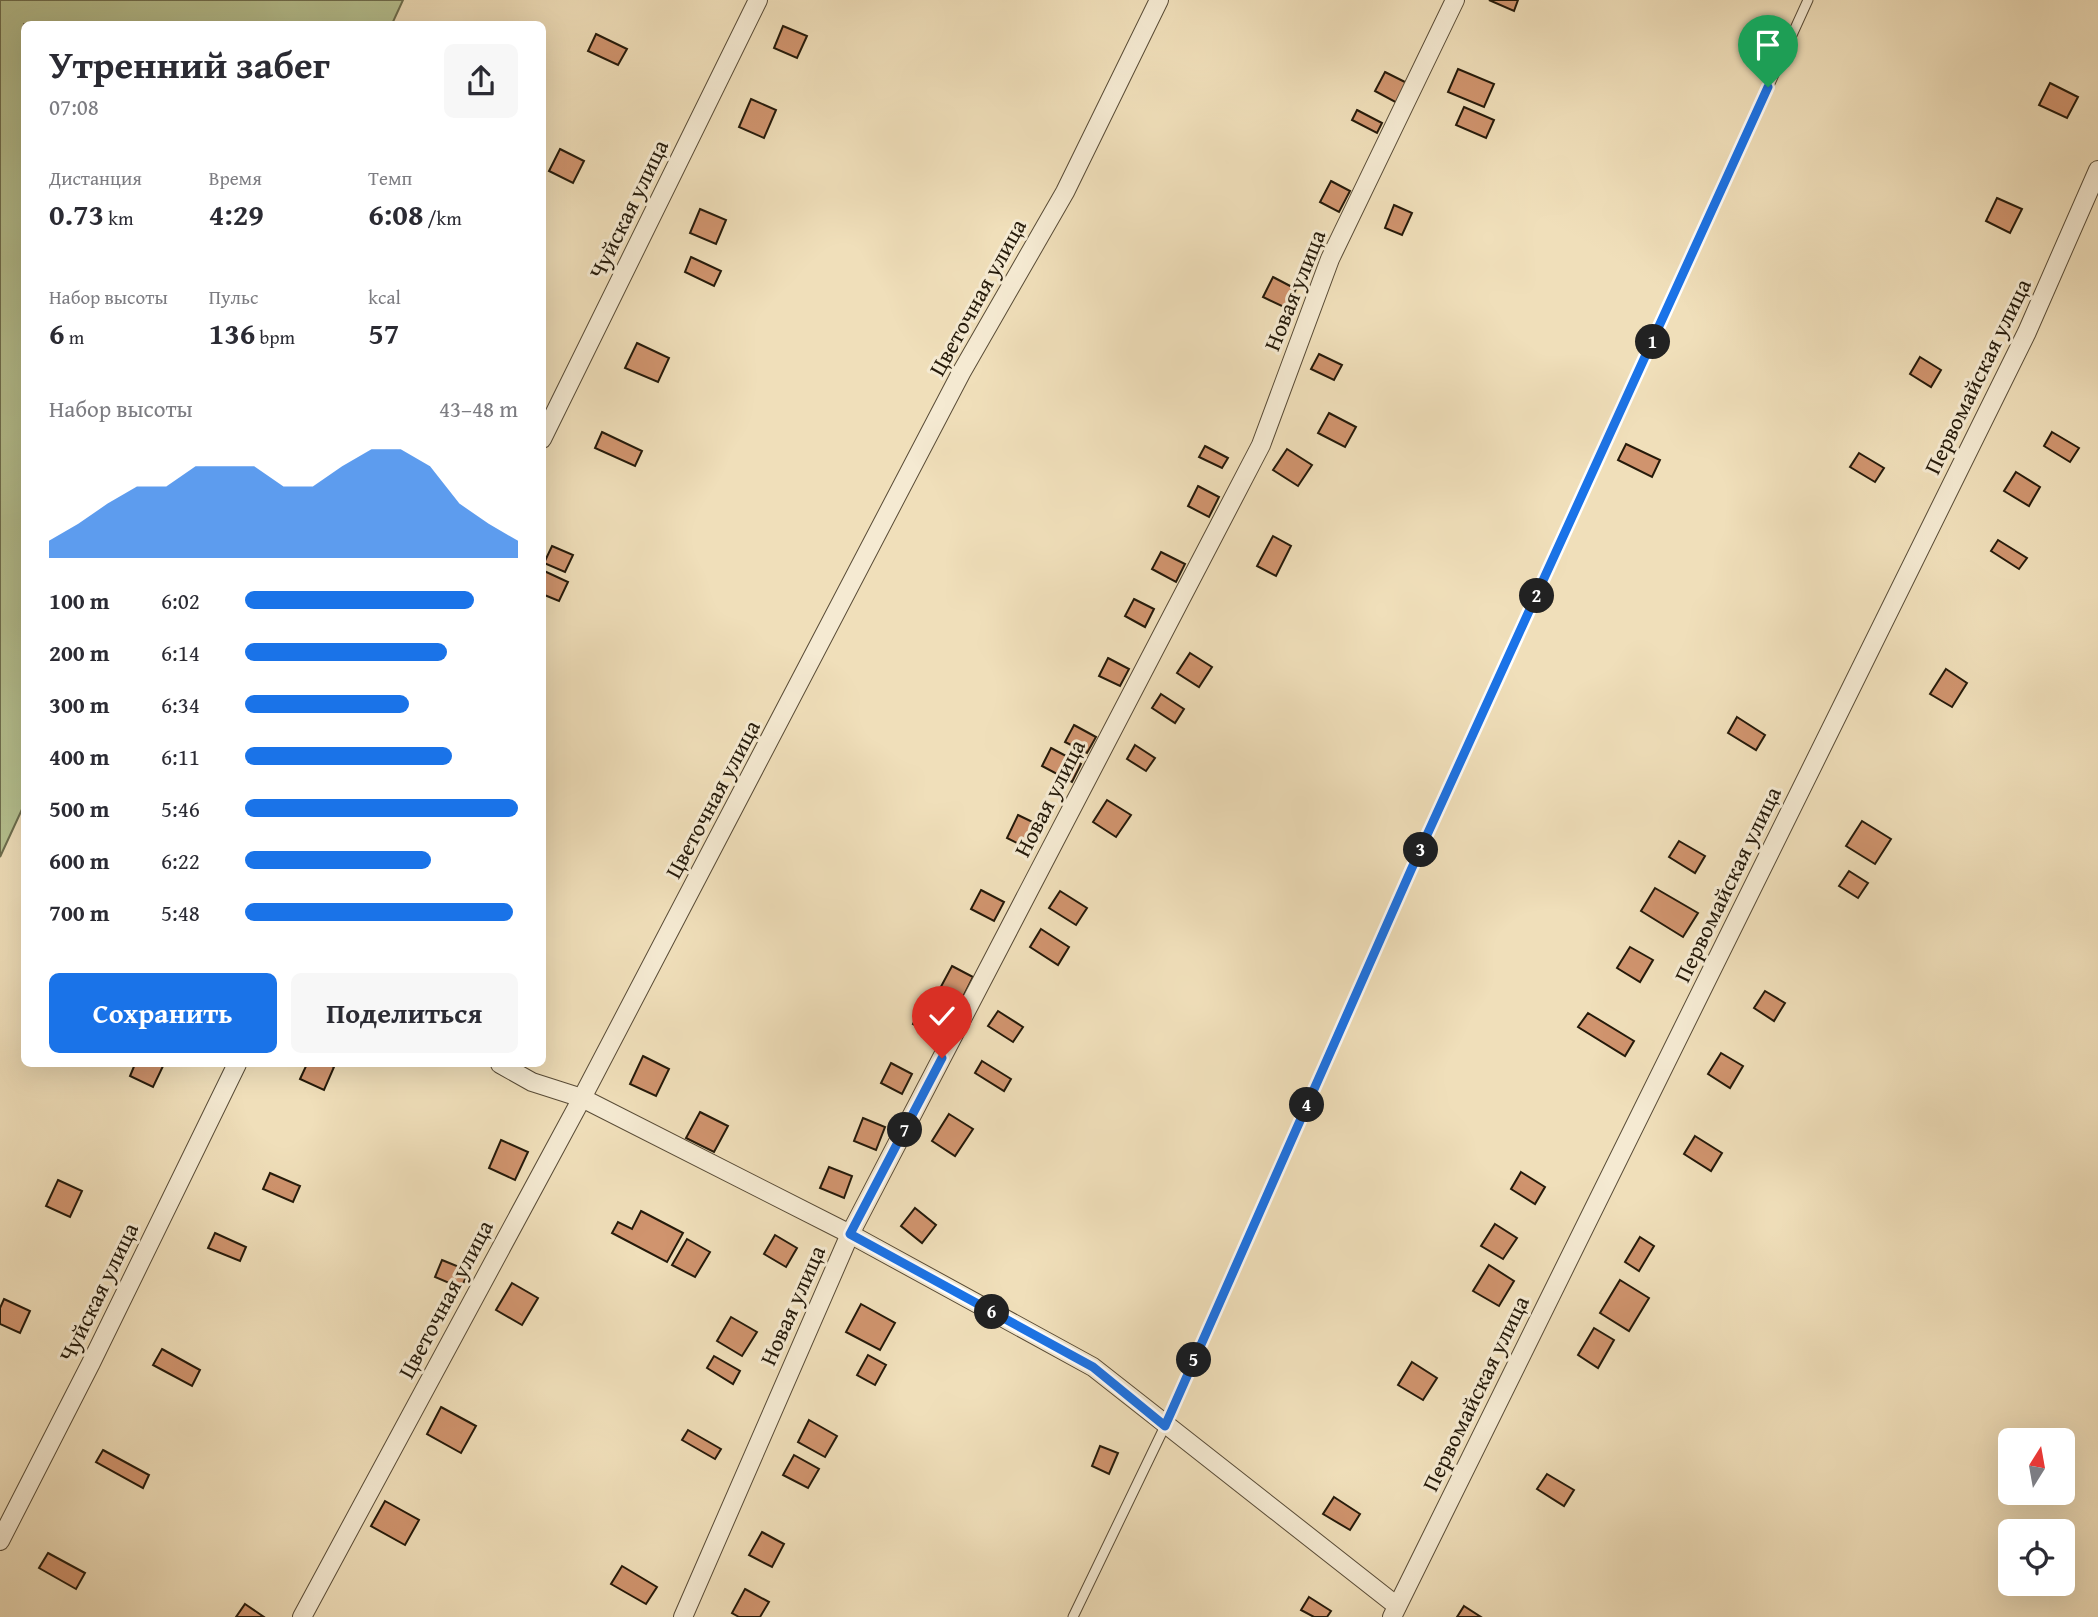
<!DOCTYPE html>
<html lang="ru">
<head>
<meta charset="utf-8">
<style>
	:root { --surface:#fff; --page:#f7f7f7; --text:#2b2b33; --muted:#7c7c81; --accent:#1a73e8 }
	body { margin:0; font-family:"Gentium Book Plus",serif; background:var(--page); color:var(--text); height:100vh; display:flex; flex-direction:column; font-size:26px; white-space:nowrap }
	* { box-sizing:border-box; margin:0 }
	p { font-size:23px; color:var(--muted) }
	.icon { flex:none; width:38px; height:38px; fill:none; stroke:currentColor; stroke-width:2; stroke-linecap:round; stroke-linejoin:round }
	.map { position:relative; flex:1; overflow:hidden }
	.sheet { position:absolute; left:21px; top:21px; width:525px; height:1046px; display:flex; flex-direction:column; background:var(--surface); border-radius:10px; box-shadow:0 7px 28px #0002 }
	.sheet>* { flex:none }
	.needle { width:46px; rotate:11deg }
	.fabs { position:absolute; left:1998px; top:1428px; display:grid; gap:14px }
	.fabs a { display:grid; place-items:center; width:77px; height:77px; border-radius:10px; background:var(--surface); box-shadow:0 7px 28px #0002; font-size:35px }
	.pin { position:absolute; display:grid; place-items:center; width:60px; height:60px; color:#fff; margin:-72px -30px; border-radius:50% 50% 50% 0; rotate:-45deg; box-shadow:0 0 7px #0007 }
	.pin .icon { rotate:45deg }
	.km { position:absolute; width:35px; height:35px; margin:-18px; border-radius:50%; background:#222; color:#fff; font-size:19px; line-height:35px; text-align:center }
	.round { display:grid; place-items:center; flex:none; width:74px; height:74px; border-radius:10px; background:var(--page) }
	.summary { display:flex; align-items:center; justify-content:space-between; height:119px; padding:0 28px }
	h1 { font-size:38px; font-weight:800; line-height:52px }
	.stats { display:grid; grid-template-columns:repeat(3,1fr); gap:10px; height:119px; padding:7px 28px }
	.stats div { display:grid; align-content:center }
	.stats b { font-size:30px; font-weight:800 }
	.stats small { font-size:19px; font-weight:400 }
	.stats p { font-size:19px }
	.chart { height:196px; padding:14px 28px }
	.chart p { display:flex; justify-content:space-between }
	.chart svg { width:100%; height:126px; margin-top:7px; fill:var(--accent); opacity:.7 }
	.action { display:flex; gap:14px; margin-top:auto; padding:14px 28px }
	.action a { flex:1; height:80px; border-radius:10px; background:var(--accent); color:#fff; font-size:28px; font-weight:800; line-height:80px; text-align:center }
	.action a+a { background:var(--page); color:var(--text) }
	ul { padding:0 28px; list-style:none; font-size:23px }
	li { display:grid; grid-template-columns:112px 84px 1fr; align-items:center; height:52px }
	li i { height:18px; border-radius:9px; background:var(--accent) }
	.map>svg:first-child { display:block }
</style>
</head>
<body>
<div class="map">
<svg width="2098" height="1617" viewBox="0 0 2098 1617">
	<rect width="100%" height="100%" fill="#f0dfba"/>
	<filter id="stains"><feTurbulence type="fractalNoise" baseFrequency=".00286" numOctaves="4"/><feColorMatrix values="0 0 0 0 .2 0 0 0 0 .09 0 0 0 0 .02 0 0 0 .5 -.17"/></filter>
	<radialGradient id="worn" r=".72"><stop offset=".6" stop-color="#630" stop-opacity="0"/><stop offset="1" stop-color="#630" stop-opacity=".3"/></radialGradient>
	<path fill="#b7c291" stroke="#6e6e4e" stroke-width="2" d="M 0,0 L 403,0 L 392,24 L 24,24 L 24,805 L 0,857 Z"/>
	<g fill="#d0946e" stroke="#251a0a" stroke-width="2">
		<path d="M 1489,0 L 1518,0 L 1514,11 Z"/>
		<path d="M 783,26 L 807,36 L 797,58 L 774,48 Z"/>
		<path d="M 596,34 L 627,49 L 618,65 L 588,51 Z"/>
		<path d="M 1458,69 L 1494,84 L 1484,107 L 1448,92 Z"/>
		<path d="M 1385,72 L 1409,84 L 1399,104 L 1375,91 Z"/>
		<path d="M 2050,83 L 2078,97 L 2067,118 L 2039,105 Z"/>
		<path d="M 751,99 L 776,110 L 764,138 L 739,127 Z"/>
		<path d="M 1464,107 L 1494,120 L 1486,138 L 1456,125 Z"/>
		<path d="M 1357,110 L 1382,123 L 1377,133 L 1352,120 Z"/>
		<path d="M 560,149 L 584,161 L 573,183 L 549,171 Z"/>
		<path d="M 1331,181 L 1350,191 L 1339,212 L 1320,202 Z"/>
		<path d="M 1997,198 L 2022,209 L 2010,233 L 1986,221 Z"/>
		<path d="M 1394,205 L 1412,213 L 1402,235 L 1385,228 Z"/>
		<path d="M 700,209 L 726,220 L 716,244 L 690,233 Z"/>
		<path d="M 691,257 L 721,271 L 714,286 L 685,272 Z"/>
		<path d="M 1273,277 L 1296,289 L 1286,308 L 1263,297 Z"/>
		<path d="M 637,343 L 669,358 L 658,382 L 625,368 Z"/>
		<path d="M 1319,354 L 1342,365 L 1334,380 L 1311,369 Z"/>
		<path d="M 1920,357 L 1941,370 L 1931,387 L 1910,374 Z"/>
		<path d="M 1329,413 L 1356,427 L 1345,447 L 1318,433 Z"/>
		<path d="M 602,432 L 642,451 L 635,466 L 595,448 Z"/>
		<path d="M 2052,432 L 2079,448 L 2070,462 L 2044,446 Z"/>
		<path d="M 1626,444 L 1660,460 L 1652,477 L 1618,460 Z"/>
		<path d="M 1205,446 L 1228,458 L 1222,468 L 1199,457 Z"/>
		<path d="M 1287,449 L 1312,465 L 1298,486 L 1273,470 Z"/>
		<path d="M 1859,453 L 1884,468 L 1875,482 L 1850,467 Z"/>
		<path d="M 2016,472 L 2040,487 L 2029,506 L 2004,491 Z"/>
		<path d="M 1198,486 L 1219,497 L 1209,517 L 1188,506 Z"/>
		<path d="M 1273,536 L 1291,546 L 1276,576 L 1257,566 Z"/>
		<path d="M 1998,540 L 2027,558 L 2019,569 L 1991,551 Z"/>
		<path d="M 552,546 L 573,555 L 565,572 L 544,563 Z"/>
		<path d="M 1161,552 L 1185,564 L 1176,582 L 1152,569 Z"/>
		<path d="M 542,570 L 568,582 L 559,601 L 542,594 Z"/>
		<path d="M 1134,599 L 1154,609 L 1145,627 L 1125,616 Z"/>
		<path d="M 1190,653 L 1212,667 L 1199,687 L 1177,673 Z"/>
		<path d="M 1108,658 L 1129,669 L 1120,686 L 1099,676 Z"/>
		<path d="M 1946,669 L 1967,683 L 1952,707 L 1930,694 Z"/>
		<path d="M 1161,694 L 1184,709 L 1175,723 L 1152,708 Z"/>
		<path d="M 1737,717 L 1765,735 L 1756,750 L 1728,733 Z"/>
		<path d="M 1074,725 L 1096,737 L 1087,753 L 1065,742 Z"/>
		<path d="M 1135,745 L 1155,758 L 1146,771 L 1127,759 Z"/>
		<path d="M 1051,748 L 1081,764 L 1072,782 L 1042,766 Z"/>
		<path d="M 1107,800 L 1131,815 L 1116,837 L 1093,822 Z"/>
		<path d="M 1018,815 L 1043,827 L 1031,850 L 1007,838 Z"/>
		<path d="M 1862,821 L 1891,839 L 1875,864 L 1846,846 Z"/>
		<path d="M 1679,841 L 1705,856 L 1695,873 L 1669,857 Z"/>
		<path d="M 1849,871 L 1868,883 L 1858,898 L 1839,886 Z"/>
		<path d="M 1655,888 L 1698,913 L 1683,937 L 1641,911 Z"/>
		<path d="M 981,890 L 1004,902 L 994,921 L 971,909 Z"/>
		<path d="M 1060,891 L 1087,908 L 1076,925 L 1049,908 Z"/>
		<path d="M 1041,929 L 1069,947 L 1058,965 L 1030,947 Z"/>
		<path d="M 1630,947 L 1653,960 L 1640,982 L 1617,968 Z"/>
		<path d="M 952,966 L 973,977 L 959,1005 L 937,994 Z"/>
		<path d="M 1765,991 L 1785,1003 L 1774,1021 L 1754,1008 Z"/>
		<path d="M 922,1005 L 945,1016 L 935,1036 L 913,1024 Z"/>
		<path d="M 998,1011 L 1023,1027 L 1013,1042 L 988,1026 Z"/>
		<path d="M 1588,1013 L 1634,1041 L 1625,1056 L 1578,1027 Z"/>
		<path d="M 1721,1053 L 1743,1066 L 1730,1088 L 1708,1074 Z"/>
		<path d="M 643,1056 L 669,1069 L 656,1096 L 630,1084 Z"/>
		<path d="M 982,1061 L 1011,1079 L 1004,1091 L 975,1073 Z"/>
		<path d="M 891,1063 L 912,1074 L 902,1094 L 881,1083 Z"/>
		<path d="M 135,1064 L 164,1064 L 153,1087 L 130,1076 Z"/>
		<path d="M 307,1064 L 328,1064 L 334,1067 L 324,1090 L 300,1079 Z"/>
		<path d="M 700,1112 L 728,1126 L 714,1152 L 686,1138 Z"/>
		<path d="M 949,1114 L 973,1129 L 955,1156 L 932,1141 Z"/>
		<path d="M 863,1118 L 885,1127 L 876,1150 L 854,1141 Z"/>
		<path d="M 1695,1136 L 1722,1153 L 1711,1171 L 1684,1154 Z"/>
		<path d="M 501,1140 L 528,1152 L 515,1180 L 489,1168 Z"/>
		<path d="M 829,1167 L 852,1176 L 844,1198 L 820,1188 Z"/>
		<path d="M 1521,1172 L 1545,1187 L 1535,1204 L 1511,1189 Z"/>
		<path d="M 270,1173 L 300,1186 L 293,1202 L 263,1189 Z"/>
		<path d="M 58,1180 L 82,1191 L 70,1217 L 46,1206 Z"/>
		<path d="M 915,1208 L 936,1225 L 922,1243 L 901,1226 Z"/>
		<path d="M 641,1211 L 683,1233 L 667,1262 L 612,1233 L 618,1222 L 632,1229 Z"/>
		<path d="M 1495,1224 L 1517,1238 L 1503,1259 L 1481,1246 Z"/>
		<path d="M 215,1233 L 246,1247 L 240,1261 L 208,1248 Z"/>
		<path d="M 775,1235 L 797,1248 L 786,1267 L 764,1254 Z"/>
		<path d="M 1640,1237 L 1654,1246 L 1639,1271 L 1625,1262 Z"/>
		<path d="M 687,1239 L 710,1252 L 695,1277 L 672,1265 Z"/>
		<path d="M 442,1260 L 469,1271 L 461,1288 L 435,1277 Z"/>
		<path d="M 1489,1265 L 1514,1281 L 1499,1306 L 1473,1291 Z"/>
		<path d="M 1620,1280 L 1649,1298 L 1629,1331 L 1600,1313 Z"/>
		<path d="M 512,1283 L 538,1298 L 522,1325 L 496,1310 Z"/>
		<path d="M 4,1299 L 30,1311 L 20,1333 L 0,1324 L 0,1308 Z"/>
		<path d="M 861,1304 L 895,1323 L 880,1350 L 846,1332 Z"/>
		<path d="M 731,1317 L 757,1332 L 742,1356 L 717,1341 Z"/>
		<path d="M 1594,1328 L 1614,1340 L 1598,1368 L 1578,1355 Z"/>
		<path d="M 162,1349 L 200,1370 L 192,1386 L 153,1365 Z"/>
		<path d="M 868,1355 L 886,1365 L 875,1385 L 857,1375 Z"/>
		<path d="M 714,1356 L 740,1371 L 733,1384 L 707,1368 Z"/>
		<path d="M 1412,1362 L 1437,1378 L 1423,1400 L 1398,1385 Z"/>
		<path d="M 441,1407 L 476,1426 L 461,1453 L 427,1434 Z"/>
		<path d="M 809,1420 L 837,1436 L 825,1457 L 798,1442 Z"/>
		<path d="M 688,1430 L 721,1449 L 715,1459 L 682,1440 Z"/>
		<path d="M 1100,1446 L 1118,1453 L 1109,1474 L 1092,1466 Z"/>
		<path d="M 103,1450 L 149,1475 L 143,1488 L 96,1462 Z"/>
		<path d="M 794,1455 L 819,1469 L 808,1488 L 783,1475 Z"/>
		<path d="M 1547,1474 L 1574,1490 L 1564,1506 L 1537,1489 Z"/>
		<path d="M 1334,1497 L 1360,1514 L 1350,1530 L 1323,1514 Z"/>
		<path d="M 385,1501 L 419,1520 L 405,1545 L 371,1526 Z"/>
		<path d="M 762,1532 L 784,1544 L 772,1567 L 749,1555 Z"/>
		<path d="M 48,1553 L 85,1573 L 76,1589 L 39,1568 Z"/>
		<path d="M 622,1566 L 657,1587 L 646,1604 L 611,1584 Z"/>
		<path d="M 745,1589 L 769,1602 L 760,1617 L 739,1617 L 732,1613 Z"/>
		<path d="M 1309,1597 L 1331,1611 L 1327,1617 L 1314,1617 L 1301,1610 Z"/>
		<path d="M 245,1604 L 264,1617 L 236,1617 Z"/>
		<path d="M 1464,1606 L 1481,1617 L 1457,1617 Z"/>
	</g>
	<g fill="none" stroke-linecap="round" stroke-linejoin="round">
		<g stroke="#584b36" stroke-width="11">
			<path id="lane" d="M 1073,1617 L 1165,1426 L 1411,870 L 1808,0"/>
		</g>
		<g stroke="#584b36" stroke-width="20">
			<g id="street">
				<path d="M 542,439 L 758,0"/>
				<path d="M 500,1064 L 532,1082 L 582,1098 L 850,1234 L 1093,1367 L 1397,1606"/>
				<path d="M 0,1541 L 91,1363 L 237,1064"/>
				<path d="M 302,1617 L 582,1098 L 961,373 L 1065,192 L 1159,0"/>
				<path d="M 683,1617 L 850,1234 L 1261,445 L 1330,259 L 1455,0"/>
				<path d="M 1392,1617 L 2027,332 L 2098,170"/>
			</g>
		</g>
		<use href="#lane" stroke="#f5ead2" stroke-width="9"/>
		<use href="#street" stroke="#f5ead2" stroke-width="18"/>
	</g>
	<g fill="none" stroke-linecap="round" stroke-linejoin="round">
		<g stroke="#fff" stroke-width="14">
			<path id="route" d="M 942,1058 L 850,1234 L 1093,1367 L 1165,1426 L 1411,870 L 1768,87"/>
		</g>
		<use href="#route" stroke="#1a73e8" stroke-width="9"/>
	</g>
	<g text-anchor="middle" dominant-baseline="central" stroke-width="6" stroke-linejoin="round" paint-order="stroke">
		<g font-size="23" fill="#251a0a" stroke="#f5ead2">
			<text transform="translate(628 209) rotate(-64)">Чуйская улица</text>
			<text transform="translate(1294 290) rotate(-68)">Новая улица</text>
			<text transform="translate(977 297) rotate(-61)">Цветочная улица</text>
			<text transform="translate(1977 376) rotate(-64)">Первомайская улица</text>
			<text transform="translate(1049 798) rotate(-63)">Новая улица</text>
			<text transform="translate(712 799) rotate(-62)">Цветочная улица</text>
			<text transform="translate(1727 884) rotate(-64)">Первомайская улица</text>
			<text transform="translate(98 1292) rotate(-64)">Чуйская улица</text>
			<text transform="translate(445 1299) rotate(-62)">Цветочная улица</text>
			<text transform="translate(792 1305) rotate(-66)">Новая улица</text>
			<text transform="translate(1475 1393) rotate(-64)">Первомайская улица</text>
		</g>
	</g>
	<rect width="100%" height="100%" filter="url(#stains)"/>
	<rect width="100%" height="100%" fill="url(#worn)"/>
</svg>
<div class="fabs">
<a><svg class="needle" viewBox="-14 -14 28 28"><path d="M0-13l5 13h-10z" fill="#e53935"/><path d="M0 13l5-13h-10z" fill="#7c7c81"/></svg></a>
<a><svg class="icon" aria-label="locate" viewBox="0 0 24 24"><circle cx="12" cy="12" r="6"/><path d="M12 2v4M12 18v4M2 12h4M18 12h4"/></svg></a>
</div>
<div class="pin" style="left:1768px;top:87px;background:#1e9e55"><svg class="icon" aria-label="arrive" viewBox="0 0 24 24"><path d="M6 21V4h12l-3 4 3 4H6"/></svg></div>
<div class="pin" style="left:942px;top:1058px;background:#d93025"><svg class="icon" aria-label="check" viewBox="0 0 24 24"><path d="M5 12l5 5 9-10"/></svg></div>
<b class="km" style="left:1653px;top:342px">1</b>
<b class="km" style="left:1537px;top:596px">2</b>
<b class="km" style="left:1421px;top:850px">3</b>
<b class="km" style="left:1307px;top:1105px">4</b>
<b class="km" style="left:1194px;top:1360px">5</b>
<b class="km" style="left:992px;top:1312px">6</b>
<b class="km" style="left:905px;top:1130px">7</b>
<section class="sheet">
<div class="summary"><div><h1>Утренний забег</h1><p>07:08</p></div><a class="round"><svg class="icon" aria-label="share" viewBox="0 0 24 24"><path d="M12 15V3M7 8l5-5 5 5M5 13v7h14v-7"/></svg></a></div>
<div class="stats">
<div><p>Дистанция</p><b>0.73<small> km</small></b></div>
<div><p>Время</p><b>4:29</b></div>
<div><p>Темп</p><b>6:08<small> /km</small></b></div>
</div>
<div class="stats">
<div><p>Набор высоты</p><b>6<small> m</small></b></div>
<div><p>Пульс</p><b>136<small> bpm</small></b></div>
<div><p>kcal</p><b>57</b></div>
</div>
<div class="chart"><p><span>Набор высоты</span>43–48 m</p>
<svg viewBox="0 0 160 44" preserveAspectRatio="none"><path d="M0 44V38L10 32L20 25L30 19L40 19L50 12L60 12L70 12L80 19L90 19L100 12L110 6L120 6L130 12L140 25L150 32L160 38V44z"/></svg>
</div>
<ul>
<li><b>100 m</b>6:02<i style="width:84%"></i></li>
<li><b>200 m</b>6:14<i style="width:74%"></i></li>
<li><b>300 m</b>6:34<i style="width:60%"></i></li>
<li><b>400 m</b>6:11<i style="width:76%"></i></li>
<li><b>500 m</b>5:46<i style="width:100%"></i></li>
<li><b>600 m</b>6:22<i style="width:68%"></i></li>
<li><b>700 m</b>5:48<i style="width:98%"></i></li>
</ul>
<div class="action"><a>Сохранить</a><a>Поделиться</a></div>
</section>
</div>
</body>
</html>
